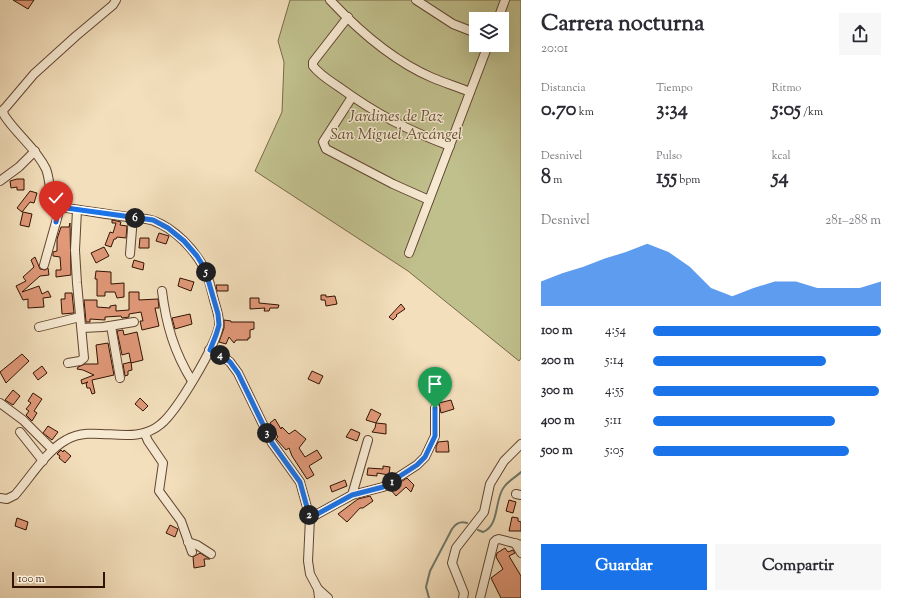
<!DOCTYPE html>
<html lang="es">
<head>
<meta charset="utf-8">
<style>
	:root { --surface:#fff; --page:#f7f7f7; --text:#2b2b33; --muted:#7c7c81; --accent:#1a73e8 }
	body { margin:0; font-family:"Sorts Mill Goudy",serif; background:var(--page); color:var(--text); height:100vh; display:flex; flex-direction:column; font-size:15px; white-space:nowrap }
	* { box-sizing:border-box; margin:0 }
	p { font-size:13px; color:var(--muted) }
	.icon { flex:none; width:22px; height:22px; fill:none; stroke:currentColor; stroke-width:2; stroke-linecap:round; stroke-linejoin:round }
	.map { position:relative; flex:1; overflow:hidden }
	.panel { display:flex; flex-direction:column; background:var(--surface); width:380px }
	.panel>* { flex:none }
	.buttons { position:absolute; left:469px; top:12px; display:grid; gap:8px }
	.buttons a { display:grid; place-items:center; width:40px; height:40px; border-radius:0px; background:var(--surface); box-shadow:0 4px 16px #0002; font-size:20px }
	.scale { position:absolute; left:12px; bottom:10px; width:93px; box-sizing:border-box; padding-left:4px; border:2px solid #321201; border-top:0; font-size:11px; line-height:14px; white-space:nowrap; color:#321201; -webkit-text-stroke:3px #f7ead3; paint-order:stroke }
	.pin { position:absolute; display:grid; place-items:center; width:34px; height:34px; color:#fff; margin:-41px -17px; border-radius:50% 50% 50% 0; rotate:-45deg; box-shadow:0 0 4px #0007 }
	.pin .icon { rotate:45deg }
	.km { position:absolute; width:20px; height:20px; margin:-10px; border-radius:50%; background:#222; color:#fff; font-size:11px; line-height:20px; text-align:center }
	.round { display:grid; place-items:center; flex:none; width:42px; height:42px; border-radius:0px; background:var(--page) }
	.head { display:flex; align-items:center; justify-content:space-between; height:68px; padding:0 20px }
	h1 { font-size:22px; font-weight:700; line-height:30px }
	.figures { display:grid; grid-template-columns:repeat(3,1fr); gap:6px; height:68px; padding:4px 20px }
	.figures div { display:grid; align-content:center }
	.figures b { font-size:20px; font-weight:700 }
	.figures small { font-size:11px; font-weight:400 }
	.figures p { font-size:11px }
	.chart { height:112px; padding:8px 20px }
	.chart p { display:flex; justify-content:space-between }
	.chart svg { width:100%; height:72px; margin-top:4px; fill:var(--accent); opacity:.7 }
	.action { display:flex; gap:8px; margin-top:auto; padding:8px 20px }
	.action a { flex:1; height:46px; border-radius:0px; background:var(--accent); color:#fff; font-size:16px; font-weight:700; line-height:46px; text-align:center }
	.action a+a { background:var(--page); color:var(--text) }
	ul { padding:0 20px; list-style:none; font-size:13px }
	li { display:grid; grid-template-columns:64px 48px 1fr; align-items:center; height:30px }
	li i { height:10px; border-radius:5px; background:var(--accent) }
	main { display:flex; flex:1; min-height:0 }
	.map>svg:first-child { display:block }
</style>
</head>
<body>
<main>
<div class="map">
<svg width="521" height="598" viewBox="0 0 521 598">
	<rect width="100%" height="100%" fill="#f3dfbc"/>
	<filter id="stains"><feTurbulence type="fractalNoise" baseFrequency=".005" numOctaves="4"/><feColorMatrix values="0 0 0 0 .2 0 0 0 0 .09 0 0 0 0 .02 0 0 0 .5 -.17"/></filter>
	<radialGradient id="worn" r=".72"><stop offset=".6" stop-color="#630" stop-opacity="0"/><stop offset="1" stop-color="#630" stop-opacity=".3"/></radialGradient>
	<path fill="#c0c08d" stroke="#796947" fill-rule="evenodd" d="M 290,0 L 521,0 L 521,358 L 519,361 L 408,271 L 255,171 L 282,112 L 284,62 L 278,41 ZM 476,19 L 502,19 L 502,45 L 476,45 Z"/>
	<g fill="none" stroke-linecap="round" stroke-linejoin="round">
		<g stroke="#717969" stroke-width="2">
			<path d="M 478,530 L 483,532 C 500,525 494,500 504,487 C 508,481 516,477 521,472"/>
			<path d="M 429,598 L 426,587 L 430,571 L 452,529 C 456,523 460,521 467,523"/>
		</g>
	</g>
	<g fill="#e19979" stroke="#321201">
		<path d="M 13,0 L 34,0 L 28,9 Z"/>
		<path d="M 17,179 L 24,179 L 24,190 L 17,190 L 17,187 L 11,188 L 10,181 Z"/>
		<path d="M 30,191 L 37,193 L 34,203 L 30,202 L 22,212 L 17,208 Z"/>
		<path d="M 23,212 L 32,214 L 29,227 L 20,225 Z"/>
		<path d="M 112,220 L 121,222 L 120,225 L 127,226 L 126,238 L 117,237 L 116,239 L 114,239 L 111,247 L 105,245 L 110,232 L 113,233 L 116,223 L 112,223 Z"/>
		<path d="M 70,223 L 71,275 L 56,277 L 56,270 L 61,270 L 60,257 L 53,256 L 53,252 L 57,251 L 57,239 L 61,227 L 69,227 Z"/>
		<path d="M 159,233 L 169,236 L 166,244 L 156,241 Z"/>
		<path d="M 140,238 L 149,238 L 149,248 L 139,248 Z"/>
		<path d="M 104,247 L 109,256 L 96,263 L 91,253 Z"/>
		<path d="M 35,257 L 40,269 L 45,270 L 48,268 L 49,275 L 40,276 L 22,292 L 39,286 L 42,294 L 48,291 L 51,297 L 43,298 L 44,307 L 28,308 L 28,299 L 23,300 L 16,286 L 26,281 L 23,277 L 34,267 L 31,260 Z"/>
		<path d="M 134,260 L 144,263 L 143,270 L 132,267 Z"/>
		<path d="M 96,271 L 111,272 L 111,284 L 124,283 L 124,297 L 117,298 L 115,292 L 105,292 L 105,296 L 97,296 L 97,279 L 95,279 Z"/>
		<path d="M 180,278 L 194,282 L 191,291 L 178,286 Z"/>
		<path d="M 216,285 L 228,285 L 228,291 L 217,291 Z"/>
		<path d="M 129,292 L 139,292 L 139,300 L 158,299 L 159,308 L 155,308 L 159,326 L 142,330 L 140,321 L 143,321 L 141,312 L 129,314 L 129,317 L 122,318 L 121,316 L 105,317 L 105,320 L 90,319 L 90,322 L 86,322 L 84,300 L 97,300 L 97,307 L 110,308 L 110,306 L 116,305 L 116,311 L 129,310 Z"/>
		<path d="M 65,293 L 72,293 L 74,313 L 62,314 L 61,299 L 65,299 Z"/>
		<path d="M 321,295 L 326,295 L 326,297 L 335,296 L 337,304 L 326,306 L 325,300 L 321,300 Z"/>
		<path d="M 250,298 L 259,298 L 259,303 L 279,305 L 278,308 L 270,308 L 269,311 L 264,311 L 265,308 L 250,309 Z"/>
		<path d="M 401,304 L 405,309 L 396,315 L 397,316 L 393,320 L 389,317 Z"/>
		<path d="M 190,314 L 192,324 L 175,329 L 172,318 Z"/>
		<path d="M 224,320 L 231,321 L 231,322 L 254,322 L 254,329 L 250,330 L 250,338 L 248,338 L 248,340 L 236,340 L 234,343 L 229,337 L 226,344 L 219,342 L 224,328 Z"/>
		<path d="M 123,330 L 124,335 L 137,332 L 143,360 L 131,363 L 129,353 L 122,355 L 117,331 Z"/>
		<path d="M 108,343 L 114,375 L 92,380 L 95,393 L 92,394 L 90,388 L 87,388 L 86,383 L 88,382 L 82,384 L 81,380 L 94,375 L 83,370 L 77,369 L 78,367 L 85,364 L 98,364 L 96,345 Z"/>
		<path d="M 22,354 L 29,361 L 6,383 L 0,372 Z"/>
		<path d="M 131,362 L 132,370 L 128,371 L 128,375 L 125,376 L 123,364 Z"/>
		<path d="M 42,366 L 47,373 L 38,380 L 33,373 Z"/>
		<path d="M 312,371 L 323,376 L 319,384 L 308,379 Z"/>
		<path d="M 13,390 L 20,396 L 13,405 L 5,400 Z"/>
		<path d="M 33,393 L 42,399 L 34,411 L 37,413 L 32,421 L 26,415 L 29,411 L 26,409 L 31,403 L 28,401 Z"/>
		<path d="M 140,398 L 148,406 L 143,411 L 135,404 Z"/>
		<path d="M 451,400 L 454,409 L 441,413 L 439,403 Z"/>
		<path d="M 371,409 L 381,414 L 376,423 L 386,424 L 386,434 L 372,432 L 375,428 L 376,423 L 366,420 Z"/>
		<path d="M 275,419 L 281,429 L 282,427 L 289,434 L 295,430 L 306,439 L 299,448 L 305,457 L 317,450 L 322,458 L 309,466 L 314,475 L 307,479 L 292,456 L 289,448 L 286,450 L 277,440 L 276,439 L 278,437 L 270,423 Z"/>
		<path d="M 48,426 L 58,432 L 52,440 L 43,433 Z"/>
		<path d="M 351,429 L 360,433 L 357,441 L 346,437 Z"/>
		<path d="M 448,441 L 449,452 L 436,452 L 436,447 L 438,442 Z"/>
		<path d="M 61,450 L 63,452 L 64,450 L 71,456 L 65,463 L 59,458 L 60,456 L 57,454 Z"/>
		<path d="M 383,466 L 390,467 L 389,475 L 377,473 L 377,476 L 367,475 L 368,468 L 383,469 Z"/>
		<path d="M 407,478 L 414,485 L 411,492 L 406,487 L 396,496 L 390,489 Z"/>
		<path d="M 345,480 L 347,486 L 332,492 L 330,486 Z"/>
		<path d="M 370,496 L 373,501 L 363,508 L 360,508 L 347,522 L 338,514 L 358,499 Z"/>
		<path d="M 509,500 L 516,502 L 513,513 L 506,511 Z"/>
		<path d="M 512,517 L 518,518 L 518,521 L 521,522 L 521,531 L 509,531 Z"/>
		<path d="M 17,518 L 28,522 L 26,530 L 15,526 Z"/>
		<path d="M 170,525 L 178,529 L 175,537 L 166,533 Z"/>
		<path d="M 505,548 L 508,552 L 513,550 L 515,553 L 509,556 L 521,576 L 521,598 L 501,598 L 491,578 L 503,569 L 496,557 L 497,553 Z"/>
		<path d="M 200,553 L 210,559 L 204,559 L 205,566 L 194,568 L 193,557 Z"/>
	</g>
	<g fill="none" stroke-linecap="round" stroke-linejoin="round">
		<g stroke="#624530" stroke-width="10">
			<g id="minor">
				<path d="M 330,0 C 359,31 393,61 433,78 C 445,83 458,87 470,92"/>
				<path d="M 416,0 L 453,24 L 476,33"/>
				<path d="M 348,17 L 313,62 L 313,66 C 320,75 330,81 339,87 C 376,114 407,130 450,146"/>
				<path d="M 498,19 L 505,0"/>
				<path d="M 352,97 L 323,142 L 326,149 L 393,184 L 429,200"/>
				<path d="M 0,181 L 19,167 L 35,151"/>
				<path d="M 409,253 L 488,45"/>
				<path d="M 130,254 L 133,217"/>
				<path d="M 44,265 L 58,215 L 59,207"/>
				<path d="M 162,291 C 166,324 174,352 192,381"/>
				<path d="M 111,326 L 120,378"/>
				<path d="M 39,327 L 80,317"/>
				<path d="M 82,328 L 103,327 L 134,322"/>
				<path d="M 209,350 L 221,355 L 230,362 L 238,373 L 272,443 L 300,482 L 310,518 L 308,561 L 310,574 L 318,589 L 319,598"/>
				<path d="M 68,363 L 80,361 L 84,358 L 77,283 L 75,250 L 77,210"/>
				<path d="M 0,403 L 23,420 L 52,449"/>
				<path d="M 20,432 L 43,461"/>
				<path d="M 145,434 L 148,441 L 163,463 L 159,491 L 181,521 L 192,552"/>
				<path d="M 516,494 L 521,495"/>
				<path d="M 352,495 L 383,487 L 417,465 L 425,457 L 435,436 L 435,408"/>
				<path d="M 0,498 L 7,499 L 15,495 C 30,478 46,451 66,440 C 95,423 133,448 161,424 C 177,411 215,347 219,326 C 220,317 216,308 214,300 C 211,289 209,277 204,268 C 194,249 175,229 154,221 C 147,218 136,218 128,217 C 105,214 82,210 59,207 C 48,199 51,181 46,169 C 36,148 17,135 4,115 L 3,110 L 6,107 L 34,74 L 76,36 L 113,5 L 116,0"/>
				<path d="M 310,518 L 352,495 L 368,440"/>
				<path d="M 188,542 L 197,545 L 211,554"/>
				<path d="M 515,543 L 521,553"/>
				<path d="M 318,589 L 328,598"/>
				<path d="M 463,598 L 464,593 L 452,563 L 456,548 L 484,512 L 490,484 L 504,461 L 521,444"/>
				<path d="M 480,598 L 494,542 L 496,540 L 499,539 L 521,545"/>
			</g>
		</g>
		<use href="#minor" stroke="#f7ead3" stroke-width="8"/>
	</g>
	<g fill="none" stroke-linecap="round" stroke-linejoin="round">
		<g stroke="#fff" stroke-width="8">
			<path id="route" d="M 56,222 L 59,207 L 153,220 L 168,228 L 184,241 L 197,256 L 205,269 L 218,314 L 219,325 L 216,335 L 210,350 L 221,355 L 230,362 L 238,373 L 272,443 L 300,482 L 310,518 L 352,495 L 383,487 L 417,465 L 425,457 L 435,436 L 435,408"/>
		</g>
		<use href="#route" stroke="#1a73e8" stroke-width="5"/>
	</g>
	<g text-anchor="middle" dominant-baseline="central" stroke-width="3" stroke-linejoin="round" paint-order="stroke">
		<g font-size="16" font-style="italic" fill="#644f32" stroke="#f7ead3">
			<text x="396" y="117">Jardines de Paz<tspan x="396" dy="18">San Miguel Arcángel</tspan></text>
		</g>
	</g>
	<rect width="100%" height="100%" filter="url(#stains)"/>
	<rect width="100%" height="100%" fill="url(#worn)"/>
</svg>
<div class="buttons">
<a><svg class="icon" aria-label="layers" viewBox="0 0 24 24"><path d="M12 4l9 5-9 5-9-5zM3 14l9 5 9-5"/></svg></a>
</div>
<div class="scale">100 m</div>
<div class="pin" style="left:435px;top:408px;background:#1e9e55"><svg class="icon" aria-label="arrive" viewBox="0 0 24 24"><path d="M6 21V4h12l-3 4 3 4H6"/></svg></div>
<div class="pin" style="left:56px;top:222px;background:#d93025"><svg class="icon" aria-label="check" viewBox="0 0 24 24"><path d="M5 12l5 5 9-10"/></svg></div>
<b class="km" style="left:392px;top:482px">1</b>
<b class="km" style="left:309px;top:515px">2</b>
<b class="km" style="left:267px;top:433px">3</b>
<b class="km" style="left:220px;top:355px">4</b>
<b class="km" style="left:206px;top:272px">5</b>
<b class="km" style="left:135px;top:218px">6</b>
</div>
<section class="panel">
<div class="head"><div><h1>Carrera nocturna</h1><p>20:01</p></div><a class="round"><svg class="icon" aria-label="share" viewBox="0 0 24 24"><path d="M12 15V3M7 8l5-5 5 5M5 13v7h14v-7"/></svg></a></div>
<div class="figures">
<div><p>Distancia</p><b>0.70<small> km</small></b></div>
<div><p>Tiempo</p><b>3:34</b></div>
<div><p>Ritmo</p><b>5:05<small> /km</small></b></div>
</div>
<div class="figures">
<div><p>Desnivel</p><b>8<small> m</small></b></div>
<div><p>Pulso</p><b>155<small> bpm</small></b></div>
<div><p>kcal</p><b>54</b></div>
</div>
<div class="chart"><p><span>Desnivel</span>281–288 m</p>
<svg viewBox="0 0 160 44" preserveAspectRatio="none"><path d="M0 44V29L10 24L20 20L30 15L40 11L50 6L60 11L70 20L80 33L90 38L100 33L110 29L120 29L130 33L140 33L150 33L160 29V44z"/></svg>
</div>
<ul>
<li><b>100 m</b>4:54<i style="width:100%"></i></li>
<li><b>200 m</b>5:14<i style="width:76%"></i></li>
<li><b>300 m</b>4:55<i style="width:99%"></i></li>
<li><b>400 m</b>5:11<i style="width:80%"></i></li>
<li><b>500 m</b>5:05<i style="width:86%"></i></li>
</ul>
<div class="action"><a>Guardar</a><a>Compartir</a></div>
</section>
</main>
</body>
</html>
